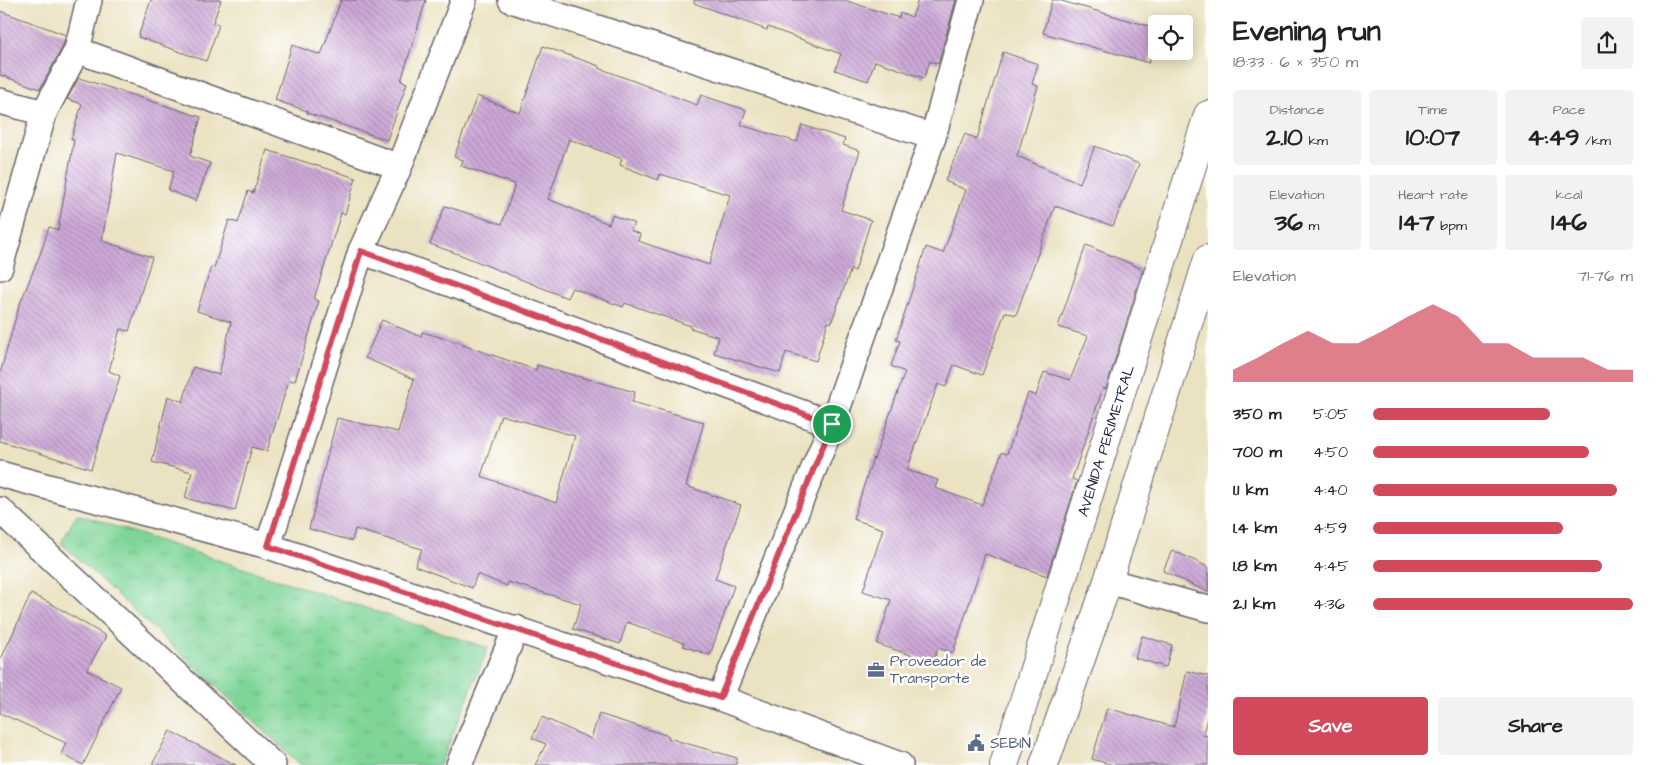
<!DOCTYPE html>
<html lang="en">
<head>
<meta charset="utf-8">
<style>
	:root { --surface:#fff; --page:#f2f2f2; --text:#222; --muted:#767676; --accent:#d1495b }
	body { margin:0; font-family:"Architects Daughter",sans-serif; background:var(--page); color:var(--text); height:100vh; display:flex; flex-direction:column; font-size:19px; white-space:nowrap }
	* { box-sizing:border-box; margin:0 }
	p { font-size:16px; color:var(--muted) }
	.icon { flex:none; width:28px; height:28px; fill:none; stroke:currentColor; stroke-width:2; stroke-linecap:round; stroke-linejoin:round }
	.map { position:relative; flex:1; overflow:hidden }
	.panel { display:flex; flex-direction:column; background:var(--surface); width:450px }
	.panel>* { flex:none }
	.tools { position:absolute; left:1148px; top:15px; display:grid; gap:10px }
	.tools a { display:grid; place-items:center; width:45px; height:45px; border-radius:5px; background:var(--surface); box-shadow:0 2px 12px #0003; font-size:25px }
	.pin { position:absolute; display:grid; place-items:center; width:42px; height:42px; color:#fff; margin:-21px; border:2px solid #fff; border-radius:50%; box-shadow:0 1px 5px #0007 }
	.round { display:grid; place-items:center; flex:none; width:52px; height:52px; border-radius:5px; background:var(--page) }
	.headline { display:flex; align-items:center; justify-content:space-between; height:85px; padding:0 25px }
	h1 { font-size:28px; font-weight:700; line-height:38px }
	.stats { display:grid; grid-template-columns:repeat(3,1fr); gap:8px; height:85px; padding:5px 25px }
	.stats div { display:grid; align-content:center; border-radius:5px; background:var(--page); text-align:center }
	.stats b { font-size:25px; font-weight:700 }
	.stats small { font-size:14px; font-weight:400 }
	.stats p { font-size:14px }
	.chart { height:140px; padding:10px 25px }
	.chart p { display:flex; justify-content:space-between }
	.chart svg { width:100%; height:90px; margin-top:5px; fill:var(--accent); opacity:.7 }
	.button { display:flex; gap:10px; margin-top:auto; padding:10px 25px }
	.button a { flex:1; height:58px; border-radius:5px; background:var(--accent); color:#fff; font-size:20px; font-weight:700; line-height:58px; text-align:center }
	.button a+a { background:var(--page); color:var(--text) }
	ul { padding:0 25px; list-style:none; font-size:16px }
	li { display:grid; grid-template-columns:80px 60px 1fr; align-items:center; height:38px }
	li i { height:12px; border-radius:6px; background:var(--accent) }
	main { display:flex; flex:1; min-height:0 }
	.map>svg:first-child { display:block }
</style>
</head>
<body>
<main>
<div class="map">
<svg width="1208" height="765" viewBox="0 0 1208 765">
	<defs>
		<pattern id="park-tufts" width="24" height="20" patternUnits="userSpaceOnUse" patternTransform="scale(1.25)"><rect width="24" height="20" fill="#7fd598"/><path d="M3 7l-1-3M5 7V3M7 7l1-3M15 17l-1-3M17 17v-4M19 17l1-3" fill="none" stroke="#6db784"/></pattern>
		<pattern id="building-back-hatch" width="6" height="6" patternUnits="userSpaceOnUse" patternTransform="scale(1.25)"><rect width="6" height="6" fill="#cda9d7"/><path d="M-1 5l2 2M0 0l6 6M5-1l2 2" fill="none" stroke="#a689b0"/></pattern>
	</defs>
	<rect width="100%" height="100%" fill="#fff"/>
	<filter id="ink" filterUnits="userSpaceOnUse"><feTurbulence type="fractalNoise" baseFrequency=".02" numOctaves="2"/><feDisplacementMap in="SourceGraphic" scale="10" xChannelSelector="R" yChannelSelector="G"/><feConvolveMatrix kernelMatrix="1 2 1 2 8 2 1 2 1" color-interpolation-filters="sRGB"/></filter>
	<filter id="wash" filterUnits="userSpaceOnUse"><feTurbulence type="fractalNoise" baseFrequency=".0096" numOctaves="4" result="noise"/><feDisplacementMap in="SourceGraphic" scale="20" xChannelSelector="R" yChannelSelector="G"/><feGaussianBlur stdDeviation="1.12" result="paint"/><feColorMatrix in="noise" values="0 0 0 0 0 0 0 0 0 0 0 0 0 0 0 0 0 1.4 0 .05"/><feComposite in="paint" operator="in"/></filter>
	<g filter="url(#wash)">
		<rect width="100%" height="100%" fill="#ebe2c1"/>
		<path fill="url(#park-tufts)" stroke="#507c6a" d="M 77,514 L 488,648 L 440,765 L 301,765 L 61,543 Z"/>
		<g id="blocks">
			<g fill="url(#building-back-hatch)" fill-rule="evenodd">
				<path d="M 151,0 L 221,0 L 213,23 L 219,25 L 206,61 L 138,37 Z"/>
				<path d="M 341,0 L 426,0 L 401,81 L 407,83 L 387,140 L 307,113 L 307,111 L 275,100 L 292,45 L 321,55 Z"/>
				<path d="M 694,0 L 844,0 L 899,18 L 900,13 L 912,17 L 918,0 L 956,0 L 938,64 L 930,61 L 924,78 L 875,61 L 868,81 L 835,70 L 841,54 L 768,27 L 767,30 L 694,3 Z"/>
				<path d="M 1052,0 L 1058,0 L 1156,28 L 1156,38 L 1149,63 L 1043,33 Z"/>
				<path d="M 0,11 L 66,35 L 62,48 L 40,89 L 0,75 Z"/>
				<path d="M 543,46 L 599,66 L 599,68 L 697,105 L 701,95 L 746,110 L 741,125 L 797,142 L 802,125 L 845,139 L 843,145 L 860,151 L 841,210 L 871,220 L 855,271 L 851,269 L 831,323 L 828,322 L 816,361 L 786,352 L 780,373 L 714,353 L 719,337 L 690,328 L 691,326 L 625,303 L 623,307 L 572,288 L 567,298 L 461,255 L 430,244 L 445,206 L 502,224 L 515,184 L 461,166 L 463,160 L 454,157 L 477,96 L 520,113 ZM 569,139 L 622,159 L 620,165 L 658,180 L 660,174 L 730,195 L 709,265 L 638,241 L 640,234 L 631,231 L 634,223 L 612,215 L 609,224 L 548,199 Z"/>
				<path d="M 1003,52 L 1038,64 L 1032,84 L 1038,86 L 1017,156 L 1080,183 L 1095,146 L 1139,164 L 1113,226 L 1055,206 L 1016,315 L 1005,312 L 982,375 L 954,365 L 946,387 L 938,384 L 907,470 L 938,480 L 935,488 L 982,505 L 1002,452 L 1007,454 L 1028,393 L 1036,396 L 1044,372 L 1070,380 L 1088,336 L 1058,327 L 1086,245 L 1143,269 L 1106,389 L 1103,388 L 1072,479 L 1077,481 L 1047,576 L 985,554 L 953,653 L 938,648 L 933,662 L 877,644 L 891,600 L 863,591 L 883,529 L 853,519 L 873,458 L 874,459 L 905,372 L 891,366 L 900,341 L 896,340 L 926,247 L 943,253 L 966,190 L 945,181 L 965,134 L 977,139 Z"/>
				<path d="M 79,78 L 201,117 L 190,156 L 210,163 L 196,201 L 168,190 L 174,171 L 117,153 L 102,241 L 152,257 L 129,331 L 120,329 L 109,371 L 120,376 L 91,469 L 0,441 L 0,374 L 19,306 L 41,252 L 49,227 L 58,230 L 74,140 L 71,139 L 82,104 L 67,99 Z"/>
				<path d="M 267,150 L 356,178 L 345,214 L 341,213 L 314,299 L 319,301 L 295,381 L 289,380 L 267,451 L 252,447 L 235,511 L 185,498 L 192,472 L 152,462 L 168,396 L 183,402 L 193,367 L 219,375 L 231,322 L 197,311 L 211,267 L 214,268 L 229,220 L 238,223 L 248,191 L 253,193 Z"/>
				<path d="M 382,320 L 421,337 L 422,332 L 464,344 L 463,345 L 536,370 L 537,365 L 635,392 L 632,402 L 704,422 L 686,486 L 741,505 L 715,579 L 734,586 L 710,655 L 683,646 L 684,643 L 627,622 L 620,644 L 573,629 L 581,604 L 508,582 L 507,586 L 477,574 L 472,588 L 415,566 L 422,549 L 355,529 L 352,541 L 309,529 L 337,418 L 398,432 L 414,379 L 365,358 ZM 501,415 L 575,436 L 556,503 L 481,476 Z"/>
				<path d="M 1172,550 L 1208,567 L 1208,592 L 1163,571 Z"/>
				<path d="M 31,594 L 50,603 L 106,636 L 87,670 L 121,687 L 83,765 L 61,754 L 66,743 L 0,713 L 0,661 Z"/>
				<path d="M 1142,636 L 1172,645 L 1166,667 L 1135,658 Z"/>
				<path d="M 1187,671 L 1208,676 L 1208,712 L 1203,735 L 1208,736 L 1208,765 L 1113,765 L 1092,759 L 1107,708 L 1174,727 Z"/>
				<path d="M 599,714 L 669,736 L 668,738 L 737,758 L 736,765 L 535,765 L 546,744 L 532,738 L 542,717 L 591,739 Z"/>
				<path d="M 170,731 L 236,765 L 152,765 Z"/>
			</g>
		</g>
	</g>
	<g filter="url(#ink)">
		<use href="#blocks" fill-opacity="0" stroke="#68656a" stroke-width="1"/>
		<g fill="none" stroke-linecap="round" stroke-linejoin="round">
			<g stroke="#68656a" stroke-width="28">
				<g id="minor">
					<path d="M 511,0 L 933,137"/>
					<path d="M 77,50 L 399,167"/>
					<path d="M 0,101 L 44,113"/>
					<path d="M 361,251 L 832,424"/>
					<path d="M 0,267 L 44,113 L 77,50 L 89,0"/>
					<path d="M 0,474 L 268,546 L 720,698 L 900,765"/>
					<path d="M 0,510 L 273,765"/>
					<path d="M 268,546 L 361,251 L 399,167 L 464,0"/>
					<path d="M 1108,581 L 1208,609"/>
					<path d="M 720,698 L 832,424 L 933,137 L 971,0"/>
					<path d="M 459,765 L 516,628"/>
				</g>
			</g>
			<g stroke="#68656a" stroke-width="30">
				<g id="tertiary">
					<path id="s1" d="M 1004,765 L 1208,115"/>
					<path d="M 1044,765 L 1108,581 L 1208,259"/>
				</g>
			</g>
			<use href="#minor" stroke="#fff" stroke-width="25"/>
			<use href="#tertiary" stroke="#fff" stroke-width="28"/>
		</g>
	</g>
	<g fill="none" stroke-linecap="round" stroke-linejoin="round" filter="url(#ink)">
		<g stroke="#fff" stroke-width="10">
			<path id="route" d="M 361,251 L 832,424 L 720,698 L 268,546 Z"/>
		</g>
		<use href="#route" stroke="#d1495b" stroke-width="6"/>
	</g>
	<defs>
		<g id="office-bare" transform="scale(1.35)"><path d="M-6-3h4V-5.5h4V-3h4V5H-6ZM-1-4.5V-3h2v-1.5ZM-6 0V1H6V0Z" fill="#5c6f8a" stroke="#fff" stroke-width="2.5" paint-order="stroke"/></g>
		<g id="civic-bare" transform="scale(1.35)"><path d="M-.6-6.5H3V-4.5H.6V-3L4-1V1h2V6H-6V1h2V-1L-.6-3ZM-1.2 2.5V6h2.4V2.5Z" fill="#5c6f8a" stroke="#fff" stroke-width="2.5" paint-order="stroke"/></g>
	</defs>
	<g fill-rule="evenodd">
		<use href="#office-bare" x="876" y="670"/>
		<use href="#civic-bare" x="976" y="743"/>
	</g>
	<g text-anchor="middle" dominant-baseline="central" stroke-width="5" stroke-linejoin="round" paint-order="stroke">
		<g font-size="15" fill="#22223b" stroke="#fff">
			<text stroke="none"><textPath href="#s1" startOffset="340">AVENIDA PERIMETRAL</textPath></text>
		</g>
		<g font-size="15" fill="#4e5e75" stroke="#fff" text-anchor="start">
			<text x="890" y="661">Proveedor de<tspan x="890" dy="17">Transporte</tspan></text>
			<text x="990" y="743">SEBIN</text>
		</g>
	</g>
</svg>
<div class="tools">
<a><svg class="icon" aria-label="locate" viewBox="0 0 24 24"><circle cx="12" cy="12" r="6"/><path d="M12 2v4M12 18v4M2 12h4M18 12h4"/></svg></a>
</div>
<div class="pin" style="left:832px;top:424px;background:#1e9e55"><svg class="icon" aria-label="arrive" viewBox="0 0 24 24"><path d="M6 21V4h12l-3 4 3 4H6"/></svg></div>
</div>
<section class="panel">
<div class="headline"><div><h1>Evening run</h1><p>18:33 · 6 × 350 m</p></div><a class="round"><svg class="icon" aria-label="share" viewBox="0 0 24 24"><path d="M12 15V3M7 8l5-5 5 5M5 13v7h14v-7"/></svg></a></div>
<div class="stats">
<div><p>Distance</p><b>2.10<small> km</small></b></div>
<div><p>Time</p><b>10:07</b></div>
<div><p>Pace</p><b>4:49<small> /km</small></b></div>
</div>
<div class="stats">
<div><p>Elevation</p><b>36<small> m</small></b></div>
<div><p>Heart rate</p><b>147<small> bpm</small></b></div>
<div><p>kcal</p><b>146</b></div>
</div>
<div class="chart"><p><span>Elevation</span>71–76 m</p>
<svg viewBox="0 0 160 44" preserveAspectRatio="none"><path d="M0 44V38L10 32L20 25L30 19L40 25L50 25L60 19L70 12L80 6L90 12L100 25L110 25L120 32L130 32L140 32L150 38L160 38V44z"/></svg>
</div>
<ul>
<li><b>350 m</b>5:05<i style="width:68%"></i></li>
<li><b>700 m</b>4:50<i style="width:83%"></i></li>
<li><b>1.1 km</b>4:40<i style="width:94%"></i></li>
<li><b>1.4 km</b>4:59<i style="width:73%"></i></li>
<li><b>1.8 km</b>4:45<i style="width:88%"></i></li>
<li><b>2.1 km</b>4:36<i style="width:100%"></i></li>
</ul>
<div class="button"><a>Save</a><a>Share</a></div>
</section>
</main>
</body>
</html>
